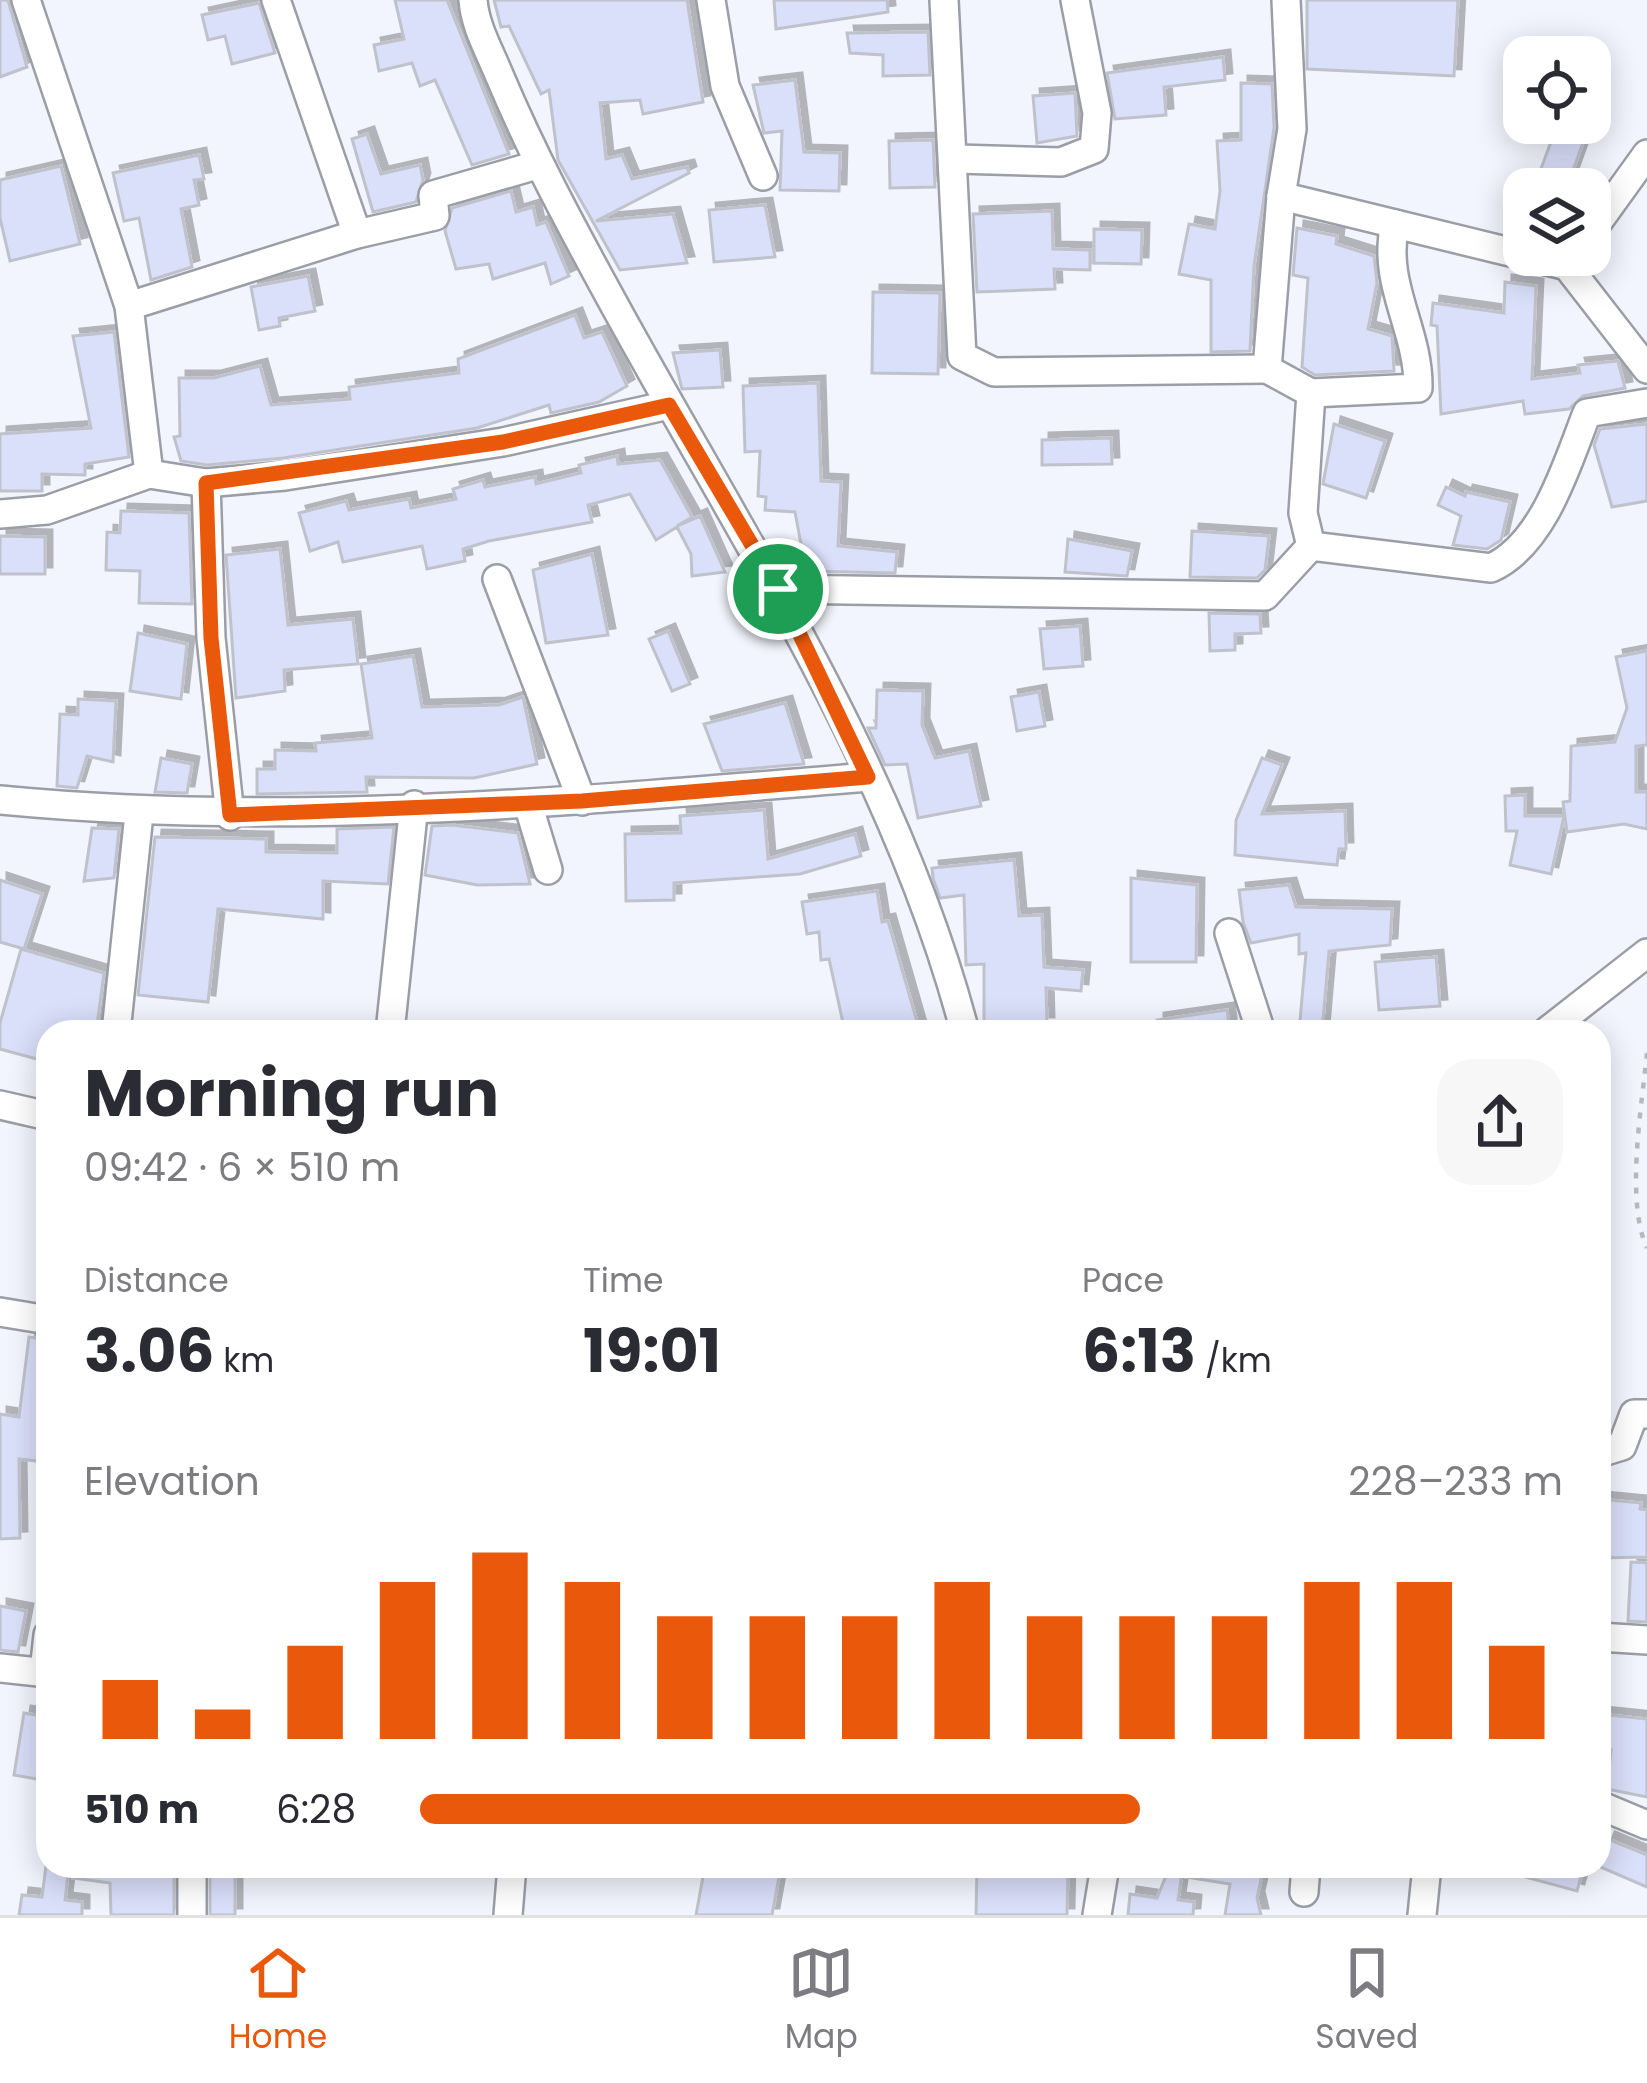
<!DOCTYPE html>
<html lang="en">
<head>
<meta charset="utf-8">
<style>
	:root { --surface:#fff; --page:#f7f7f7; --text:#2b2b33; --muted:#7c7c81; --line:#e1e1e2; --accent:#ea580c }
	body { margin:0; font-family:Poppins,sans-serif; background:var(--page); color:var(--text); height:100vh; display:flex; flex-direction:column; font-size:45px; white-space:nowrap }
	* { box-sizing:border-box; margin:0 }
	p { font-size:39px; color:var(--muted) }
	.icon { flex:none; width:66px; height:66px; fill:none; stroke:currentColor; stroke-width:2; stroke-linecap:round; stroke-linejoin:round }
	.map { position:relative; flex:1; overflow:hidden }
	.panel { position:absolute; left:36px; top:1020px; width:1575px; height:858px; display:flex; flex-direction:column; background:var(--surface); border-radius:36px; box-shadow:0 6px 30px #0003 }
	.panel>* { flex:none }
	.controls { position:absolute; left:1503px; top:36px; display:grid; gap:24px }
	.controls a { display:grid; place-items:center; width:108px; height:108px; border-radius:24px; background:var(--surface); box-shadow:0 6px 30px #0003; font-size:60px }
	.pin { position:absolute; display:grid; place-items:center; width:102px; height:102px; color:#fff; margin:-51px; border:6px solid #fff; border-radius:50%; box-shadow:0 3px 12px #0007 }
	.round { display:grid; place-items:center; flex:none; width:126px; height:126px; border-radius:36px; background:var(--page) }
	.summary { display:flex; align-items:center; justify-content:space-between; height:204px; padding:0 48px }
	h1 { font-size:66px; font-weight:700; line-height:90px }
	.metrics { display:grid; grid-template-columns:repeat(3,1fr); gap:18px; height:204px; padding:12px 48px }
	.metrics div { display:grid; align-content:center }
	.metrics b { font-size:60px; font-weight:700 }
	.metrics small { font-size:33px; font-weight:400 }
	.metrics p { font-size:33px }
	.chart { height:336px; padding:24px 48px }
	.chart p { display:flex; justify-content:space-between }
	.chart svg { width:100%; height:216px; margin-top:12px; stroke:var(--accent); stroke-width:6 }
	ul { padding:0 48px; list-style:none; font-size:39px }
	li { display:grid; grid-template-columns:192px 144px 1fr; align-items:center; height:90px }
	li i { height:30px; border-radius:15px; background:var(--accent) }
	.menu { display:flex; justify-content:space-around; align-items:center; height:168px; border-top:3px solid var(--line); background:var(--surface); font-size:33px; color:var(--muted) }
	.menu a { display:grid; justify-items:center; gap:6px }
	.menu .current { color:var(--accent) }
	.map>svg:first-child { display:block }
</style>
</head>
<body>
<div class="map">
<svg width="1647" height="1915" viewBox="0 0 1647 1915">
	<defs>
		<filter id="shadow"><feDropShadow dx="7" dy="-7" stdDeviation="0" flood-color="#0004"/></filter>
	</defs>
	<rect width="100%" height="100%" fill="#f3f5fe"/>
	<g fill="#dadffa" stroke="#c0c2cb" stroke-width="3" filter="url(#shadow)">
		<path d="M 8,0 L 27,67 L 0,77 L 0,0 Z"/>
		<path d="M 395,0 L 447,0 L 509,154 L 472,165 L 435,80 L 420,86 L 412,63 L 379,71 L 374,45 L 404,39 Z"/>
		<path d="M 494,0 L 687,0 L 703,102 L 643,114 L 640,100 L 600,103 L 606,159 L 622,155 L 632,179 L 687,167 L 689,173 L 596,221 L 673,214 L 687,263 L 620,270 L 558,160 L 549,90 L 541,94 L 509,26 L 501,27 Z"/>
		<path d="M 774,0 L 887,0 L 888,12 L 776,29 Z"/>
		<path d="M 1307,0 L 1458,0 L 1454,76 L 1307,69 Z"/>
		<path d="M 259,3 L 275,53 L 232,64 L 225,36 L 208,40 L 202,15 Z"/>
		<path d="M 928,32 L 930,75 L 883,76 L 883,55 L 850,53 L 847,33 Z"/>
		<path d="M 1223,57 L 1225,80 L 1164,87 L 1166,115 L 1115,119 L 1107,73 Z"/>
		<path d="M 795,80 L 804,152 L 840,153 L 839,191 L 780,190 L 782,131 L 764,133 L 753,85 Z"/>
		<path d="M 1241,83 L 1272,84 L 1274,128 L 1254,266 L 1250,351 L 1211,352 L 1211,280 L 1179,274 L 1189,224 L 1215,229 L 1220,191 L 1217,141 L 1241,140 Z"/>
		<path d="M 1075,93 L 1077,136 L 1037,143 L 1033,96 Z"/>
		<path d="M 1558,123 L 1590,123 L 1568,184 L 1539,174 Z"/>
		<path d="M 367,134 L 381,174 L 420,165 L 423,180 L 416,202 L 373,212 L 352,139 Z"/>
		<path d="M 933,140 L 935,187 L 890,188 L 889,141 Z"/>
		<path d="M 199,155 L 204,179 L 194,180 L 199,205 L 181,209 L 192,267 L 151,280 L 139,218 L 124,221 L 113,173 Z"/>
		<path d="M 61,166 L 80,244 L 10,261 L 0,218 L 0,180 Z"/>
		<path d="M 511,191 L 516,212 L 533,207 L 537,225 L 546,222 L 569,276 L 551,284 L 545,263 L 493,279 L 489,264 L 456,269 L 445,231 L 452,208 Z"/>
		<path d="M 765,205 L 775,257 L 714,262 L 709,210 Z"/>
		<path d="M 1052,211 L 1053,249 L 1090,250 L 1090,270 L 1054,269 L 1055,289 L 977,292 L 973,214 Z"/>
		<path d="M 1297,228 L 1337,236 L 1336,244 L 1374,256 L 1377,283 L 1368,329 L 1392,336 L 1394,371 L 1315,375 L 1302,367 L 1308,278 L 1293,275 Z"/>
		<path d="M 1094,229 L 1142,230 L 1141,264 L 1094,263 Z"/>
		<path d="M 308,276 L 315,311 L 279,318 L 280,326 L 259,330 L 251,287 Z"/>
		<path d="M 1505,282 L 1536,286 L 1532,379 L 1580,373 L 1578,365 L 1618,361 L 1625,388 L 1583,396 L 1569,409 L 1525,414 L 1523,401 L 1441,414 L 1437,326 L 1431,325 L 1433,303 L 1504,313 Z"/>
		<path d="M 873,292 L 940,293 L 938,374 L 872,373 Z"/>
		<path d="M 575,315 L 584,338 L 602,332 L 627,386 L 599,402 L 551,413 L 549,405 L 477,428 L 283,458 L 207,465 L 181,461 L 174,437 L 180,436 L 179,378 L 214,378 L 260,366 L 271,405 L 350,399 L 349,387 L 459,373 L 458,359 Z"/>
		<path d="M 114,332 L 129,457 L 85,464 L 85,475 L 42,474 L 42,491 L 0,491 L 0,434 L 91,428 L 73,336 Z"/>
		<path d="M 720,350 L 723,387 L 682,389 L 673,353 Z"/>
		<path d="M 818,383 L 821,481 L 841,482 L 838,546 L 897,552 L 895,573 L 806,571 L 795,512 L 765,510 L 766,497 L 758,496 L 760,451 L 745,452 L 743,386 Z"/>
		<path d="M 1334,424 L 1385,441 L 1366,498 L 1323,484 Z"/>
		<path d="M 1647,424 L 1647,501 L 1612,507 L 1594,445 L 1600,429 Z"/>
		<path d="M 1111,438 L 1112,464 L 1042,465 L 1042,440 Z"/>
		<path d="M 617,456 L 618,464 L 660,460 L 692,517 L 677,526 L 700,516 L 725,572 L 692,576 L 691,554 L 677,527 L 656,540 L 630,494 L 588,505 L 592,522 L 489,541 L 463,549 L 465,561 L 427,569 L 422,546 L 343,562 L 338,542 L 310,551 L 299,513 L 346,501 L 349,510 L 409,499 L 411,508 L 456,499 L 453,489 L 483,480 L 485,487 L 535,477 L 536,484 L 581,473 L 579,465 Z"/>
		<path d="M 1446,487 L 1465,496 L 1466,492 L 1510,502 L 1501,540 L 1487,549 L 1453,545 L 1461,516 L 1438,505 Z"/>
		<path d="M 121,511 L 189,513 L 192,604 L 139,603 L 140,571 L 106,570 L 107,532 L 120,533 Z"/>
		<path d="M 1192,531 L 1269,536 L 1265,570 L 1257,578 L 1190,577 Z"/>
		<path d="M 0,536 L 45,537 L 45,574 L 0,574 Z"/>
		<path d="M 1068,539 L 1132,551 L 1127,576 L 1065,572 Z"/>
		<path d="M 280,549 L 288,625 L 353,619 L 358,664 L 284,670 L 285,691 L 236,698 L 226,555 Z"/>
		<path d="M 592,554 L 608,635 L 546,643 L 533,570 Z"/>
		<path d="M 1209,613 L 1260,614 L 1261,633 L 1235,634 L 1235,650 L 1210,651 Z"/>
		<path d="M 1080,626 L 1083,666 L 1044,669 L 1040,629 Z"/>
		<path d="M 668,631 L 690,684 L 672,691 L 649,639 Z"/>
		<path d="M 138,633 L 187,644 L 181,699 L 130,691 Z"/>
		<path d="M 1647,651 L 1647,745 L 1636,746 L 1636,792 L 1647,792 L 1647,829 L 1624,824 L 1567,832 L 1563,802 L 1570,801 L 1571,746 L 1615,742 L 1627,708 L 1616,657 Z"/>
		<path d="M 413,656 L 422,707 L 499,705 L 523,697 L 537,764 L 474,778 L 366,777 L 367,792 L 257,794 L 257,769 L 275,769 L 275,750 L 316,751 L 315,743 L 372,738 L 361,664 Z"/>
		<path d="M 877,690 L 923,691 L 922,725 L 935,758 L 969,751 L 981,806 L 918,818 L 907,764 L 885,765 L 868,728 L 876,728 Z"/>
		<path d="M 1039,692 L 1045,726 L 1017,731 L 1011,697 Z"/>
		<path d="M 78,699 L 116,701 L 113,762 L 87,756 L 77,788 L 57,786 L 60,714 L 78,715 Z"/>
		<path d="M 785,703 L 804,764 L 722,771 L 704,724 Z"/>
		<path d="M 161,758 L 192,764 L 187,793 L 155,792 Z"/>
		<path d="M 1262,758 L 1282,765 L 1262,814 L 1345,811 L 1346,849 L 1339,849 L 1337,865 L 1235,855 L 1236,820 Z"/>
		<path d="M 1525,795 L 1525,816 L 1564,816 L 1551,874 L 1510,865 L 1517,831 L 1506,831 L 1505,796 Z"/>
		<path d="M 764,810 L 768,859 L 855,834 L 861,856 L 800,874 L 674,883 L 674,900 L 626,901 L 625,834 L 681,833 L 680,816 Z"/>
		<path d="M 452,825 L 518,833 L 530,884 L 477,885 L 425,875 L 432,826 Z"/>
		<path d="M 394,827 L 388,884 L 323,881 L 323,919 L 218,909 L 208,1002 L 138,995 L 155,837 L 266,839 L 266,852 L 337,853 L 337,829 Z"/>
		<path d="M 92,828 L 119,829 L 114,878 L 84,881 Z"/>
		<path d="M 1014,860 L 1019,916 L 1042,915 L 1044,967 L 1083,970 L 1081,991 L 1046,988 L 1047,1024 L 984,1024 L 984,964 L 966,965 L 964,895 L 940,898 L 933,878 L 932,868 Z"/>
		<path d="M 1131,878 L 1197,885 L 1196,962 L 1131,962 Z"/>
		<path d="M 0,880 L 42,894 L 24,949 L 0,942 Z"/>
		<path d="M 1289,885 L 1296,907 L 1392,909 L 1390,945 L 1329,951 L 1322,1032 L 1299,1032 L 1306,953 L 1299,954 L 1299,934 L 1251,943 L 1243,922 L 1239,890 Z"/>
		<path d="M 877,891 L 882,922 L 888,921 L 920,1032 L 845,1032 L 829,959 L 821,960 L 819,932 L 807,934 L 802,902 Z"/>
		<path d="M 21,949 L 104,973 L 96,1032 L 48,1032 L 48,1062 L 0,1049 L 0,1023 Z"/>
		<path d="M 1436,957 L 1440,1006 L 1379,1010 L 1375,962 Z"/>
		<path d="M 1227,1010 L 1230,1032 L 1157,1032 L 1157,1020 Z"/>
		<path d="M 29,1337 L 48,1340 L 48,1397 L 37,1461 L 19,1459 L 20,1538 L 0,1539 L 0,1414 L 19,1417 Z"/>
		<path d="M 1599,1499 L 1641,1503 L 1640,1509 L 1647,1510 L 1647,1557 L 1599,1558 Z"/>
		<path d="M 1631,1562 L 1647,1563 L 1647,1622 L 1628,1621 Z"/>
		<path d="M 0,1606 L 26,1611 L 18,1652 L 0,1650 Z"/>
		<path d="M 24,1713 L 48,1717 L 48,1781 L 14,1775 Z"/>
		<path d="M 1599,1714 L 1647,1719 L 1647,1797 L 1607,1789 L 1611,1750 L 1599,1750 Z"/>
		<path d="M 1608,1839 L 1647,1855 L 1647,1887 L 1598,1866 Z"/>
		<path d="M 46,1866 L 69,1866 L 65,1900 L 82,1902 L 82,1915 L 19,1915 L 22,1895 L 42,1897 Z"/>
		<path d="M 74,1866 L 174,1866 L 174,1915 L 111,1915 L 110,1883 L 73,1878 Z"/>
		<rect x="210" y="1866" width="25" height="49"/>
		<path d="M 705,1866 L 781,1866 L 772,1915 L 696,1915 Z"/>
		<path d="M 977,1866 L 1068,1866 L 1067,1915 L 976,1915 Z"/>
		<path d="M 1170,1866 L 1183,1866 L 1178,1900 L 1194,1902 L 1193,1915 L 1128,1915 L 1130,1894 L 1157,1898 Z"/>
		<path d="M 1187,1866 L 1264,1866 L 1257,1898 L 1261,1915 L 1225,1915 L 1230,1884 L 1186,1877 Z"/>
		<path d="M 1508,1866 L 1584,1866 L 1577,1891 L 1507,1872 Z"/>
	</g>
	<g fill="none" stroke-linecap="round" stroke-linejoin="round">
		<g stroke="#9c9ea7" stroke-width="32">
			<g id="minor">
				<path d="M 26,0 L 129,306 L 149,474"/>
				<path d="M 276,0 L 357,234"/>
				<path d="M 473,0 C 475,27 490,52 500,77 C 532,153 570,224 610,297 C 739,534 896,768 965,1032"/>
				<path d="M 711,0 L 725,86 L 763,176"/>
				<path d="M 944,0 L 962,356 L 994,372 L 1267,369"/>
				<path d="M 1286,0 L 1292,129 L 1281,196 L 1567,266 L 1647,369"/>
				<path d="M 956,159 L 1061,162 L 1094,149 L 1097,113 L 1075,0"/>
				<path d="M 1281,196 L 1267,369 L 1311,393 L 1303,513 L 1311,546"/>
				<path d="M 1590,233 L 1647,154"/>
				<path d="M 129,306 L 357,234 L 435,216 L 433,195 L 537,165"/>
				<path d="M 1311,393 L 1418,388 C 1419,329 1381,284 1395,224"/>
				<path d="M 206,483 L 211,638 L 230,816"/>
				<path d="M 0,514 L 47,510 L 149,474 L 206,483 L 285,476 L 503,442 L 669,405"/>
				<path d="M 497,579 L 582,801"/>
				<path d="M 778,589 L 1265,596 L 1311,546 L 1491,568 C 1544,544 1567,464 1587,413 L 1647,403"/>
				<path d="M 0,800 C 289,828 579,801 868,777"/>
				<path d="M 528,804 L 548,870"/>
				<path d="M 1229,933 L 1261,1032"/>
				<path d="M 116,1032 L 139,814"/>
				<path d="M 390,1032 L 414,805"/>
				<path d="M 1546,1032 L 1647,953"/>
				<path d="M 0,1105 L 48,1116"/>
				<path d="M 0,1312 L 48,1320"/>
				<path d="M 1599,1453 L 1622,1446 L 1634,1414 L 1647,1414"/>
				<path d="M 1599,1637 L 1647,1640"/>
				<path d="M 0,1668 L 48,1673"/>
				<path d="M 44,1672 L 48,1635"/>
				<path d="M 1599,1805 L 1647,1825"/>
				<path d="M 1304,1892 L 1306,1866"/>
				<path d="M 192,1915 L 192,1866"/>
				<path d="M 508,1915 L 512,1866"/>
				<path d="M 1097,1915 L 1105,1866"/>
				<path d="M 1422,1915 L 1427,1866"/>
			</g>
		</g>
		<path stroke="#b7b9c0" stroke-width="4.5" stroke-dasharray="6 9" stroke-linecap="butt" d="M 1647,1053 C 1642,1105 1625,1201 1647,1248"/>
		<use href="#minor" stroke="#fff" stroke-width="27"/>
	</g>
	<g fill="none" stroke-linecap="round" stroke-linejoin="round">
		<g stroke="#fff" stroke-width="24">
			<path id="route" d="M 669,405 L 778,589 L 868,777 L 582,801 L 230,815 L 211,638 L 206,483 L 503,442 Z"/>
		</g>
		<use href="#route" stroke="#ea580c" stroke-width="15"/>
	</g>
</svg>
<div class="controls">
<a><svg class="icon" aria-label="locate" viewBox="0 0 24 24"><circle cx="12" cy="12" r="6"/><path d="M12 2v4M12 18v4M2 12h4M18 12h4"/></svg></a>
<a><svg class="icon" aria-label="layers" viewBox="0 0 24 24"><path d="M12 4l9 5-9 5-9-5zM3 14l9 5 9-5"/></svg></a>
</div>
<div class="pin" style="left:778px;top:589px;background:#1e9e55"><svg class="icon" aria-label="arrive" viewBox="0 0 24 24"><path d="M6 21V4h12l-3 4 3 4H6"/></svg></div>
<section class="panel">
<div class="summary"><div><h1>Morning run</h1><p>09:42 · 6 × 510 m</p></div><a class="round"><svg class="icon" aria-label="share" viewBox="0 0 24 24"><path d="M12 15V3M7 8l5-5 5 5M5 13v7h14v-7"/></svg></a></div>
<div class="metrics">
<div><p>Distance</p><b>3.06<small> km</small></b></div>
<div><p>Time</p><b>19:01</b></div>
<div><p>Pace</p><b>6:13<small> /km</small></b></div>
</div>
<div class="chart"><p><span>Elevation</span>228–233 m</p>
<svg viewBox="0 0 160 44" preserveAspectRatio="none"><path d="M5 44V32M15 44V38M25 44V25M35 44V12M45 44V6M55 44V12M65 44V19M75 44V19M85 44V19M95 44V12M105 44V19M115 44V19M125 44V19M135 44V12M145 44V12M155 44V25"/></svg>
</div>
<ul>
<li><b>510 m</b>6:28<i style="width:63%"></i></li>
</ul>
</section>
</div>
<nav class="menu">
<a class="current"><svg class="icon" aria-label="home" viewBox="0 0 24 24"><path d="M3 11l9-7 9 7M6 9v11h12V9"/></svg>Home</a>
<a><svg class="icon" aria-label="map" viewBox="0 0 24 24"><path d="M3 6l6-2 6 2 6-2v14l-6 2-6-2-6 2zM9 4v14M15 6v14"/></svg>Map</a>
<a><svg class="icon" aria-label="saved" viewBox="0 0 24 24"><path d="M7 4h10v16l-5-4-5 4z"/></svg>Saved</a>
</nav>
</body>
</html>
